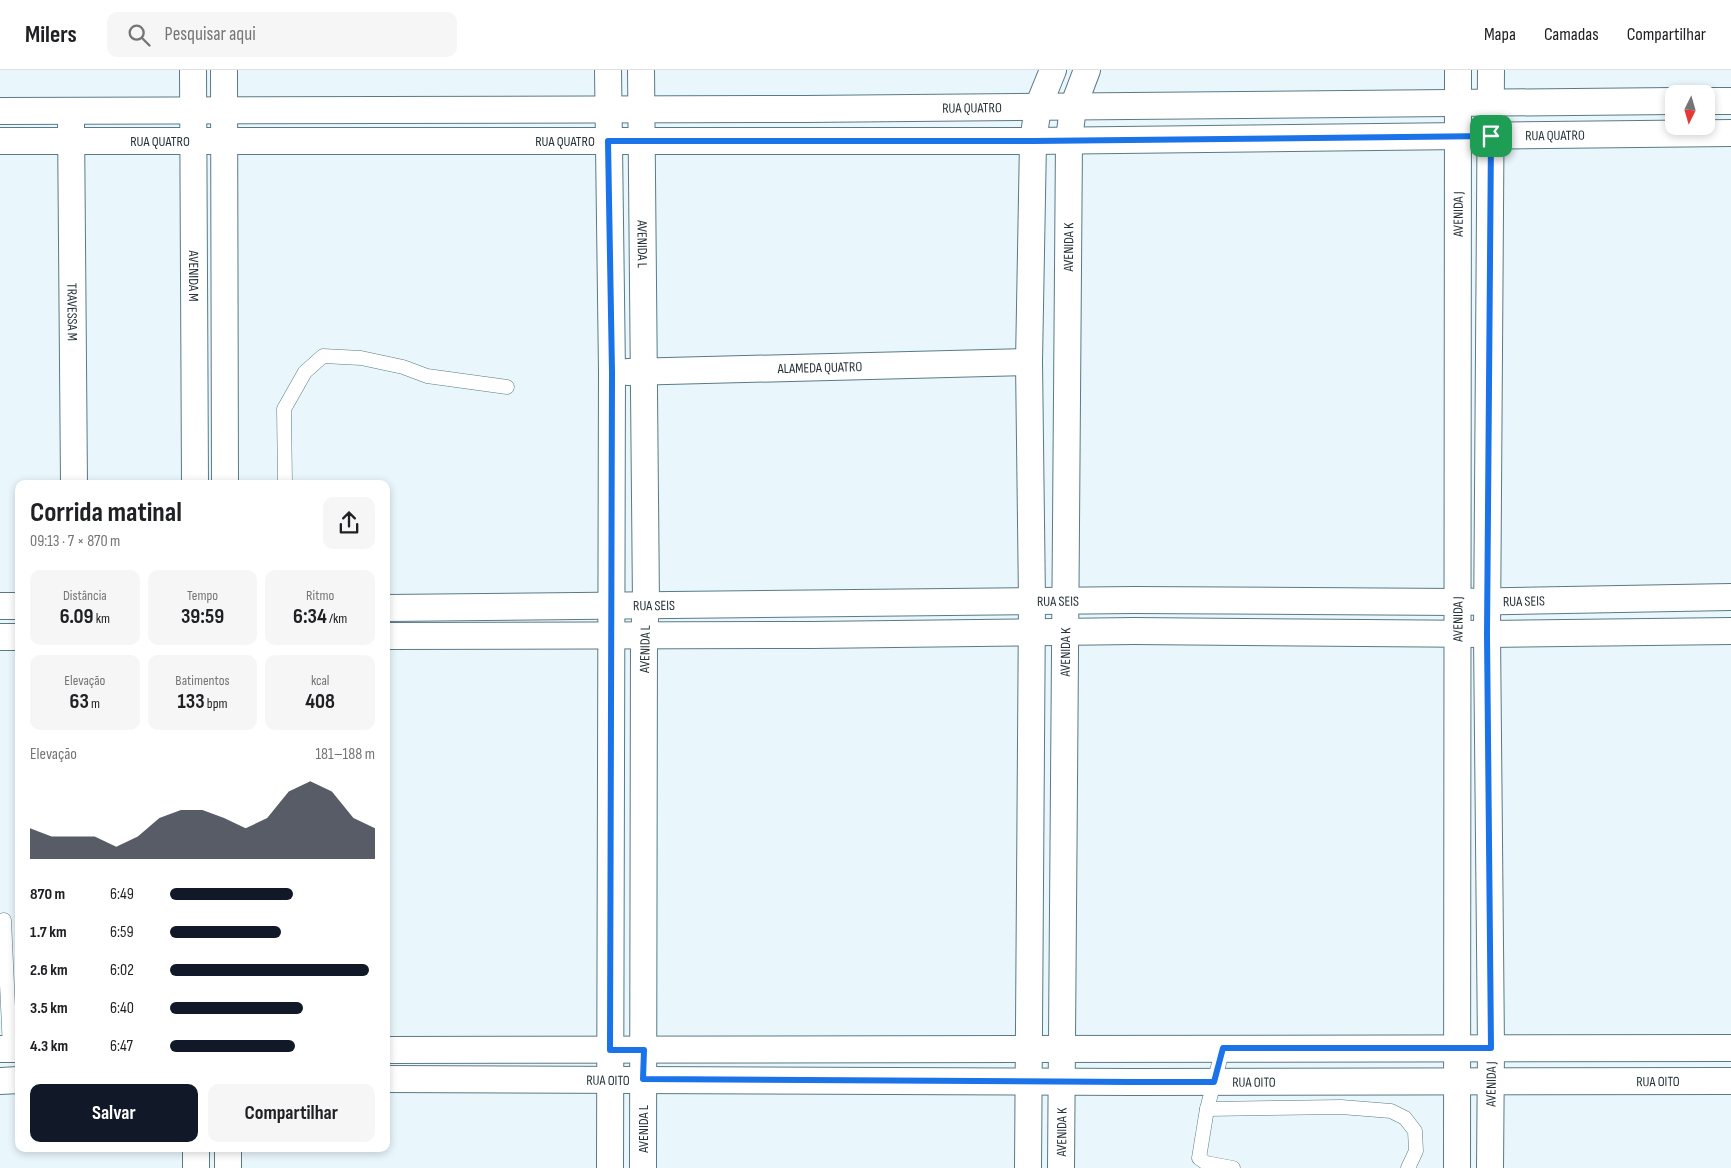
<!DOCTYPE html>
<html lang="pt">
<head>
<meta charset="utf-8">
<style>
	:root { --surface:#fff; --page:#f6f6f6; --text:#202124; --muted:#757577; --line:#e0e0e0; --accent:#111827 }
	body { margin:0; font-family:"Sofia Sans Condensed",sans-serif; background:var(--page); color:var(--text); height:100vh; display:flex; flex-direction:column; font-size:19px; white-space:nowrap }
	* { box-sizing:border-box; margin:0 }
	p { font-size:16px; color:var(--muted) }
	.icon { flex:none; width:28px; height:28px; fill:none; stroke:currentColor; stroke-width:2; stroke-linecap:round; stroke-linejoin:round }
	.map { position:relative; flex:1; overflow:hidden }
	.details { position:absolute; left:15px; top:410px; width:375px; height:672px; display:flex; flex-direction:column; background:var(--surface); border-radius:10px; box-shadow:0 2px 8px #0003 }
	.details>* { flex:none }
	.needle { width:32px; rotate:185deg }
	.tools { position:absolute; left:1665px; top:15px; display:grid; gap:10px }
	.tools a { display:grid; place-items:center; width:50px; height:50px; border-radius:10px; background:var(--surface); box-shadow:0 2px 8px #0003; font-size:25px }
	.pin { position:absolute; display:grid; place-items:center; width:42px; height:42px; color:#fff; margin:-21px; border-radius:10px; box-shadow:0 2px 8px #0006 }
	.round { display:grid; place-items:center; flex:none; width:52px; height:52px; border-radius:10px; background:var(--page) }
	.overview { display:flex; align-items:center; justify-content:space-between; height:85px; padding:0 15px }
	h1 { font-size:28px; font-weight:700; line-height:38px }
	.metrics { display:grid; grid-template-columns:repeat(3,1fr); gap:8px; height:85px; padding:5px 15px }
	.metrics div { display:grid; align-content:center; border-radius:10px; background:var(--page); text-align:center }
	.metrics b { font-size:21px; font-weight:700 }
	.metrics small { font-size:14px; font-weight:400 }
	.metrics p { font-size:14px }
	.chart { height:140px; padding:10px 15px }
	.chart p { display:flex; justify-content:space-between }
	.chart svg { width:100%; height:90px; margin-top:5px; fill:var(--accent); opacity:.7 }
	.cta { display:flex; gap:10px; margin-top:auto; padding:10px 15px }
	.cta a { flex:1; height:58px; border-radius:10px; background:var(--accent); color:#fff; font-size:20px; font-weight:700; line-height:58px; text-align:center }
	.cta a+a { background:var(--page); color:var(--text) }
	ul { padding:0 15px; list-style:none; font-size:16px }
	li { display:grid; grid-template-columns:80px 60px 1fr; align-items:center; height:38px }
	li i { height:12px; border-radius:6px; background:var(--accent) }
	header { display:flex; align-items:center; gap:30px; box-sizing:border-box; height:70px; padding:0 25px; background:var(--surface); border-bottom:1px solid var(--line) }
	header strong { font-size:24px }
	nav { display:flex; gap:28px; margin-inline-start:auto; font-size:18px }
	.search { width:350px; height:45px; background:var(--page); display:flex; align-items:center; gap:12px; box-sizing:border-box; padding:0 18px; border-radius:10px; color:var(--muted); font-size:19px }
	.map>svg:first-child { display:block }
</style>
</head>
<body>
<header>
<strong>Milers</strong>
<div class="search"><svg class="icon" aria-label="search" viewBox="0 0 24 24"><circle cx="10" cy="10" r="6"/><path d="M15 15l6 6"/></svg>Pesquisar aqui</div>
<nav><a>Mapa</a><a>Camadas</a><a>Compartilhar</a></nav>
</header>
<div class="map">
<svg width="1731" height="1098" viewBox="0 0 1731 1098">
	<rect width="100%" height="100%" fill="#e9f6fc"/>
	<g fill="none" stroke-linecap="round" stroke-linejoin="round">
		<g stroke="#5a7a86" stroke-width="15">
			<g id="lane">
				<path d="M 285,414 L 284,339 L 305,302 L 323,286 L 361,288 L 403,297 L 427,306 L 507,317"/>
				<path d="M 4,850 L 10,979"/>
				<path d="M 1223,978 L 1207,1039 L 1199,1088 L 1206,1093 L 1233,1098"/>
				<path d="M 1207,1039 L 1341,1037 L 1391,1041 L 1405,1048 L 1415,1061 L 1416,1081 L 1408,1098"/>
			</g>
		</g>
		<g stroke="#5a7a86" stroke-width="28">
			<g id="street">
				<path id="s1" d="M 193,0 L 195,414"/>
				<path d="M 224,0 L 225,414"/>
				<path d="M 608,0 L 612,302 L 610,1098"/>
				<path id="s2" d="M 641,0 L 646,534 L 644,566 L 643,1098"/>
				<path d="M 1706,31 L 1731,31"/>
				<path id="s3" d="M 0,41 L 805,39 L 1674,31"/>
				<path id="s4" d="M 71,52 L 74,414"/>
				<path id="s5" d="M 0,71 L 1033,71 L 1731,63"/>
				<path id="s6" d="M 628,302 L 1029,292"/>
				<path d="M 0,536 L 19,536"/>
				<path id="s7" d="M 386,538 L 1134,530 L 1456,532 L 1731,527"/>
				<path d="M 386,566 L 812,565 L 1134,561 L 1487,564 L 1731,561"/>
				<path d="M 0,567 L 19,567"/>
				<path d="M 0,979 L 19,979"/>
				<path d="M 386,980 L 1731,978"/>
				<path id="s8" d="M 386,1009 L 1133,1012 L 1731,1011"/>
				<path d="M 0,1011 L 19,1010"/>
				<path d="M 196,1098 L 196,1079"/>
				<path d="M 228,1098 L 228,1079"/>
				<path d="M 1028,1098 L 1032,532 L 1029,292 L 1033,71 L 1038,37 L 1053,0"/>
				<path id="s9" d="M 1061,1098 L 1069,70 L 1073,37 L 1087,0"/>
				<path id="s10" d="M 1457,1098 L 1458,0"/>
				<path id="s11" d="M 1490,1098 L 1491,978 L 1487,564 L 1491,0"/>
			</g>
		</g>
		<use href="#lane" stroke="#fff" stroke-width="14"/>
		<use href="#street" stroke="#fff" stroke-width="26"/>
	</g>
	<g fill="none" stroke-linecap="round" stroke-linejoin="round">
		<g stroke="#fff" stroke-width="10">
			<path id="route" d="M 1491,66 L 1487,564 L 1491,978 L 1223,978 L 1214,1012 L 1132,1012 L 643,1009 L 644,980 L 610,980 L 612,302 L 608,71 L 1033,71 Z"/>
		</g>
		<use href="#route" stroke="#1a73e8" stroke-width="6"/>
	</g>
	<g text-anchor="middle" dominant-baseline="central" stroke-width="5" stroke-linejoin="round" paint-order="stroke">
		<g font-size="14" fill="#253238" stroke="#fff">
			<text stroke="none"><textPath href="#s3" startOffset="972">RUA QUATRO</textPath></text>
			<text stroke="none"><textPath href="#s5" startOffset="1555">RUA QUATRO</textPath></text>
			<text stroke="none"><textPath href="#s5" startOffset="160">RUA QUATRO</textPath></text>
			<text stroke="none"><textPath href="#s5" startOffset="565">RUA QUATRO</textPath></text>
			<text stroke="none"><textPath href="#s10" startOffset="954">AVENIDA J</textPath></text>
			<text stroke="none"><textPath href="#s2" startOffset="174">AVENIDA L</textPath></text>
			<text stroke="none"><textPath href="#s9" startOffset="921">AVENIDA K</textPath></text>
			<text stroke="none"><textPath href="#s1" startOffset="206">AVENIDA M</textPath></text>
			<text stroke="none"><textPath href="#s4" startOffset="190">TRAVESSA M</textPath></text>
			<text stroke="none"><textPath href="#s6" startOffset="192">ALAMEDA QUATRO</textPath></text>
			<text stroke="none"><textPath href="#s7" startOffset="672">RUA SEIS</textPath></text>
			<text stroke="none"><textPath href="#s7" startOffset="1138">RUA SEIS</textPath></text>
			<text stroke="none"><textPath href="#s7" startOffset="268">RUA SEIS</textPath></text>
			<text stroke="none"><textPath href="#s10" startOffset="549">AVENIDA J</textPath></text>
			<text transform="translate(645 579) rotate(-89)">AVENIDA L</text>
			<text stroke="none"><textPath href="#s9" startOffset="516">AVENIDA K</textPath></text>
			<text stroke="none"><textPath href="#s8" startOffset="222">RUA OITO</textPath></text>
			<text stroke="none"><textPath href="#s8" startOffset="1272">RUA OITO</textPath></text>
			<text stroke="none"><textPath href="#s8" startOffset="868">RUA OITO</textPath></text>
			<text stroke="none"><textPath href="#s11" startOffset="84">AVENIDA J</textPath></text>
			<text transform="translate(643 1059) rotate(-90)">AVENIDA L</text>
			<text stroke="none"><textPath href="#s9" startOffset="36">AVENIDA K</textPath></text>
		</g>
	</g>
</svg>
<div class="tools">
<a><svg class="needle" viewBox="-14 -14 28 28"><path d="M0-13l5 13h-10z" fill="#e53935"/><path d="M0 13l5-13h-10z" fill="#757577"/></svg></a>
</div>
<div class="pin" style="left:1491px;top:66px;background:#1e9e55"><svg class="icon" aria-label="arrive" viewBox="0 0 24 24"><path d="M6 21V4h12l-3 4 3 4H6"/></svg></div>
<section class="details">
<div class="overview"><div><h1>Corrida matinal</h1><p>09:13 · 7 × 870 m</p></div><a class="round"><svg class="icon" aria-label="share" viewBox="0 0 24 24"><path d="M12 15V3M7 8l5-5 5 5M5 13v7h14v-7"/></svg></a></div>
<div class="metrics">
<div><p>Distância</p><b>6.09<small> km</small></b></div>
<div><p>Tempo</p><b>39:59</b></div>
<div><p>Ritmo</p><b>6:34<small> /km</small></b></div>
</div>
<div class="metrics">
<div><p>Elevação</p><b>63<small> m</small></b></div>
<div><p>Batimentos</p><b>133<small> bpm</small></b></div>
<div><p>kcal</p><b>408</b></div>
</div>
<div class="chart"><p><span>Elevação</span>181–188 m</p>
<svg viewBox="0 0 160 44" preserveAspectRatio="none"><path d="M0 44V29L10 33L20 33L30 33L40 38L50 33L60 24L70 20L80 20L90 24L100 29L110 24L120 11L130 6L140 11L150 24L160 29V44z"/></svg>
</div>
<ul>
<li><b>870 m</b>6:49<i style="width:60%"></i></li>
<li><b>1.7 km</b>6:59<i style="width:54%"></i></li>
<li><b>2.6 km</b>6:02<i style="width:97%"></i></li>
<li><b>3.5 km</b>6:40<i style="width:65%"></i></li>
<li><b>4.3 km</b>6:47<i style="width:61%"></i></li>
</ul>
<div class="cta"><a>Salvar</a><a>Compartilhar</a></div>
</section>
</div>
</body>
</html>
